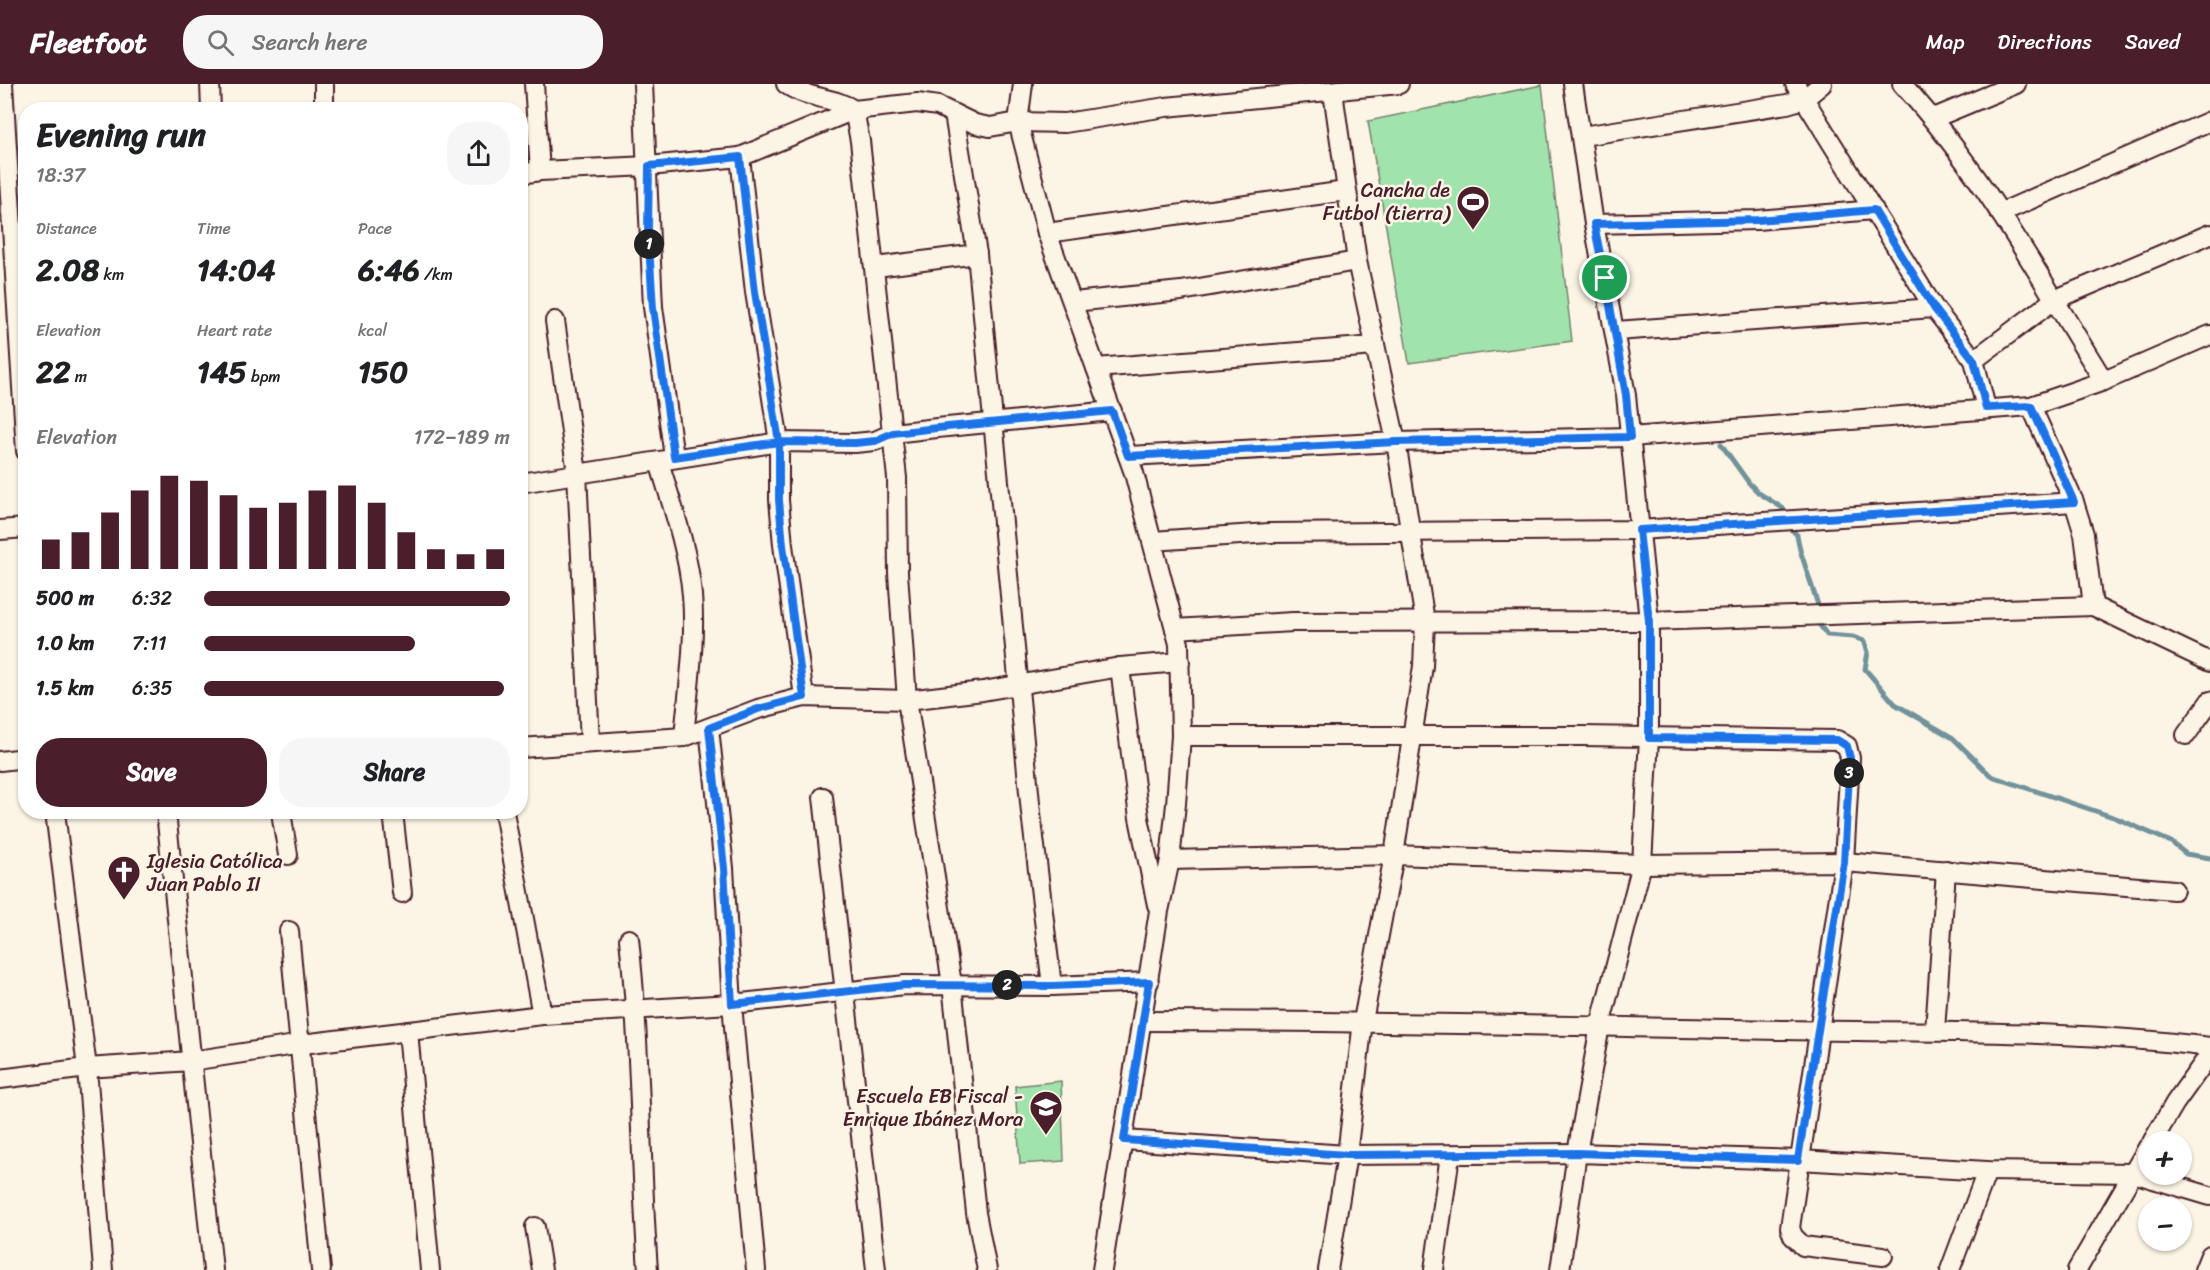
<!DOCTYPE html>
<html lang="en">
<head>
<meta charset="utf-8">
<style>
	:root { --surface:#fff; --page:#f6f6f6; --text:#202124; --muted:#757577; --accent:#4a1f2b }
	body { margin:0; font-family:Sriracha,sans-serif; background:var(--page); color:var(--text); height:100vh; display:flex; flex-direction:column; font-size:22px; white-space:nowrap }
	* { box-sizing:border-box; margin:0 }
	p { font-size:20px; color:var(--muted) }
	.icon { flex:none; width:33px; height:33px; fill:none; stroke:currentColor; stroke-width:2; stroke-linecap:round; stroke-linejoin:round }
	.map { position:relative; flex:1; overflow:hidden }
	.side { position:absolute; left:18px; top:18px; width:510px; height:717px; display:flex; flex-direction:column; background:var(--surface); border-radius:24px; box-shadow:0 2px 4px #0004 }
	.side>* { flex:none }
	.buttons { position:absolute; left:2138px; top:1047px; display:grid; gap:12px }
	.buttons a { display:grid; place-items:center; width:54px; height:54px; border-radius:50%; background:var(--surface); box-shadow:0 2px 4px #0004; font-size:30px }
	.pin { position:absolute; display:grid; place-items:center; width:51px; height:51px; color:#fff; margin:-26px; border:3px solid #fff; border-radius:50%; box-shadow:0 2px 6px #0007 }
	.km { position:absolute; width:30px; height:30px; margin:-15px; border-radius:50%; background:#222; color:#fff; font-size:16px; line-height:30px; text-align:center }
	.round { display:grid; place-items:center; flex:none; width:63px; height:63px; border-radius:24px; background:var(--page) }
	.headline { display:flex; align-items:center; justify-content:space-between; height:102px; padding:0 18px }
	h1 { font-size:33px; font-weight:800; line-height:45px }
	.stats { display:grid; grid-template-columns:repeat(3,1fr); gap:9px; height:102px; padding:6px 18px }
	.stats div { display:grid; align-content:center }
	.stats b { font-size:30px; font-weight:800 }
	.stats small { font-size:16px; font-weight:400 }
	.stats p { font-size:16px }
	.chart { height:168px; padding:12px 18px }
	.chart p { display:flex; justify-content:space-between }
	.chart svg { width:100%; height:108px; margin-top:6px; stroke:var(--accent); stroke-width:6 }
	.action { display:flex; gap:12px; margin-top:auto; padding:12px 18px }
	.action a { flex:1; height:69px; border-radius:24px; background:var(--accent); color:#fff; font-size:24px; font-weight:800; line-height:69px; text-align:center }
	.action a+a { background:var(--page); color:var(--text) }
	ul { padding:0 18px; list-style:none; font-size:20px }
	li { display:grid; grid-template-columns:96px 72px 1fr; align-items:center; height:45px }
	li i { height:15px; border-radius:8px; background:var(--accent) }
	header { display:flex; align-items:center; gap:36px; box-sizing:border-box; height:84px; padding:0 30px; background:var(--accent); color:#fff }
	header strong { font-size:28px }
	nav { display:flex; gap:33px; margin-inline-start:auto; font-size:21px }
	.search { width:420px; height:54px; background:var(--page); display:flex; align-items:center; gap:15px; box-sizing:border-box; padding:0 21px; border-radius:24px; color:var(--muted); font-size:22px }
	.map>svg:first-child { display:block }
</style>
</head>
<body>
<header>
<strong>Fleetfoot</strong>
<div class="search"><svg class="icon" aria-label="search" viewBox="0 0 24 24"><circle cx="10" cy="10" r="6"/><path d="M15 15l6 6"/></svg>Search here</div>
<nav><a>Map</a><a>Directions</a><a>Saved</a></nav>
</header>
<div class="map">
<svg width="2210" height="1186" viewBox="0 0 2210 1186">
	<rect width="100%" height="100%" fill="#fcf5e5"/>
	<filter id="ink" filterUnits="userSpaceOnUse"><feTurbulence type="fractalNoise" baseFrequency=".0167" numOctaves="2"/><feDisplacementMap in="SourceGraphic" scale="12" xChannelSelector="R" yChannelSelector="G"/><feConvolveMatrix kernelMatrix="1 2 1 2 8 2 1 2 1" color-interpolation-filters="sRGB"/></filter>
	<g filter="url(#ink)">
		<g fill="#a1e3ad" stroke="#76816c" stroke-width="1.5">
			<path d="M 1542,1 L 1572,257 L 1409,279 L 1368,37 Z"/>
			<path d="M 1061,997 L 1064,1077 L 1020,1080 L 1015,1002 Z"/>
		</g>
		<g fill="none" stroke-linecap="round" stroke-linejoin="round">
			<path stroke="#72929b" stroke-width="5" d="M 1721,360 L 1749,399 L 1759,409 L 1784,425 L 1791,445 L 1797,451 L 1800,466 L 1819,524 L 1819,540 L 1827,551 L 1853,553 L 1864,557 L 1868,568 L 1865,585 L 1895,620 L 1953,654 L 1991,692 L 2116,734 L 2171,758 L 2186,770 L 2210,774"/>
			<g stroke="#4a1f2b" stroke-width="22">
				<g id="minor">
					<path d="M 3,0 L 26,367"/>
					<path d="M 210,0 L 211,26"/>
					<path d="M 534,0 L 540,87"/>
					<path d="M 643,0 L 653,223 L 674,373"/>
					<path d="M 786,0 C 806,15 833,12 854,26 L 860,57 L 897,394 L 898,489 L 907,616 L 952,900 L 976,1129 L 987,1186"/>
					<path d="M 1023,0 L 1018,38 L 1047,149 L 1134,389 L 1179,560 L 1181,652 L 1176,720 L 1170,776 L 1159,827 L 1102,1186"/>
					<path d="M 1795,0 L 1934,224 L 1974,276 L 1986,324"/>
					<path d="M 1902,0 C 1983,88 2041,196 2104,297"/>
					<path d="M 324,26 L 324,0"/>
					<path d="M 954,30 L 977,170 L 1031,729 L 1052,902"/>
					<path d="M 1934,34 L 2016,0"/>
					<path d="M 1582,52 L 1787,20 L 1804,15 L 1822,0"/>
					<path d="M 740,73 L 755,208 L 779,358 L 779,416 L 783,461 L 804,613"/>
					<path d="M 520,90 L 540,87 L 649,82 L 740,73 L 854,26 L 917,19 L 938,22 L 975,40 L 990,43 L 1018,38 L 1065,39 L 1166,23 L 1399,0"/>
					<path d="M 2000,129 L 2210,37"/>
					<path d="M 1594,140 L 1757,136 L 1874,126"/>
					<path d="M 1047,149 L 1346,107"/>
					<path d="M 876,183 L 977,170"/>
					<path d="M 1073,218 L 1181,207 L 1357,177"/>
					<path d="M 555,237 L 577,389 L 590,659"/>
					<path d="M 1616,247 L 1934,224"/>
					<path d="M 1974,276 L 2054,216 L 2210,150"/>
					<path d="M 1096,284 L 1375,262"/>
					<path d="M 2031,322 L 2074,418 L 2084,450 L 2093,522 L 2210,578"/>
					<path d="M 1128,372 L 1396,358 L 1630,353 L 2031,322 L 2104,297 L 2210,251"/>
					<path d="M 659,378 C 672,421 688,466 692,511 C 696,557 688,607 684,653"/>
					<path d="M 520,399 L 779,358 L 855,359 L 875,357 L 893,349 L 937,344 L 1112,327"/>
					<path d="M 0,446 L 26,444"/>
					<path d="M 1152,457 L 1269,449 L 1639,446 L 2074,418"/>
					<path d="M 1175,545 L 1293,538 L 1649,537 L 2093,522"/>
					<path d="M 1120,583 L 1139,734 L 1157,821"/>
					<path d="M 709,644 L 724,784 L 732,920 L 756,1186"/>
					<path d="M 2186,651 L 2210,617"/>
					<path d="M 1181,652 L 1583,652 L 1837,656 L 1847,662 L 1850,674 L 1844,778 L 1790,1144 L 1793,1152 L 1803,1162 L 1883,1172"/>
					<path d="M 520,664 L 684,653 L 758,625 L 804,613 L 907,616 L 983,607 L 1120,583 L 1180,578"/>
					<path d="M 0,677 L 26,674"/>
					<path d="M 823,713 L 876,1186"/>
					<path d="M 55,728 L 87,984 L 103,1186"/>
					<path d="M 166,728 L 213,1186"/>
					<path d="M 281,728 L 288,771"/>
					<path d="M 393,728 L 402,809"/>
					<path d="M 504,728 L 542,931"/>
					<path d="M 1170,776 L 1394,771 L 1642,780 L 1844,778 L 2174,806"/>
					<path d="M 289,847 L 321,1186"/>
					<path d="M 629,855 C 641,965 640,1076 648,1186"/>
					<path d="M 1142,937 C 1357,937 1572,942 1787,946 C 1928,949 2069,945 2210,963"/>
					<path d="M 408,947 L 430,1186"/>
					<path d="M 1935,947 L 1946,786"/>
					<path d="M 0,995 L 87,984 L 191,977 L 302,960 L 542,931 L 732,920 L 905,901 L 1052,902 L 1149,898"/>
					<path d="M 1124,1056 L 1347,1071 L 1577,1069 L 1799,1076 L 1987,1087 L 2133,1089 L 2210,1112"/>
					<path d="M 2152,1058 L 2175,1019 L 2210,970"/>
					<path d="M 535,1143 L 542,1186"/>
					<path d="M 1328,1186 L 1347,1071 L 1363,937 L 1394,771 L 1423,582 L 1425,537 L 1396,358 L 1357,177 L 1333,8"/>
					<path d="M 1434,1186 L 1450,1071"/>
					<path d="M 1560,1186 L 1577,1069 L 1600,942 L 1642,780 L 1649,654 L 1649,537 L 1626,311 L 1594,140 L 1573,0"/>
					<path d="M 1950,1186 L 1987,1087"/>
					<path d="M 2077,1186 L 2148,1063"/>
					<path d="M 2204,1186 L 2210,1171"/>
				</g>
			</g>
			<use href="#minor" stroke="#fcf5e5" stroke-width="18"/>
		</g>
	</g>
	<g fill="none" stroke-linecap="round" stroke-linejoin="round" filter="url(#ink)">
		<g stroke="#fff" stroke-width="12">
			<path id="route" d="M 1605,194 L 1626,311 L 1630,353 L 1396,358 L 1128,372 L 1112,327 L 937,344 L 893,349 L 875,357 L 855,359 L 779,358 L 674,373 L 653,224 L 648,145 L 649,82 L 740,73 L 755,208 L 779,358 L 779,416 L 783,461 L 804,613 L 758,625 L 709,644 L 724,784 L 732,920 L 905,901 L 1052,902 L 1149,898 L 1124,1056 L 1347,1071 L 1577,1069 L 1798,1076 L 1844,778 L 1850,674 L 1847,662 L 1837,656 L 1649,654 L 1649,537 L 1639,446 L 2074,418 L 2031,322 L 1986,324 L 1974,276 L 1934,224 L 1874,126 L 1758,136 L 1594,140 L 1605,194"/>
		</g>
		<use href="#route" stroke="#1a73e8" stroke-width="8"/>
	</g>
	<defs>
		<g id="stadium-pin" transform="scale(1.725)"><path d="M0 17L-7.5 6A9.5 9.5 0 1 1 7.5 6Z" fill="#4a1f2b" stroke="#fcf5e5"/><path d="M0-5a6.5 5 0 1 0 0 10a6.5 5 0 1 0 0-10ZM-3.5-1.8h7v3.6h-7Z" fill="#fff"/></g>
		<g id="church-pin" transform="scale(1.725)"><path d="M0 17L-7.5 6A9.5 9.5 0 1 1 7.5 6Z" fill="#4a1f2b" stroke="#fcf5e5"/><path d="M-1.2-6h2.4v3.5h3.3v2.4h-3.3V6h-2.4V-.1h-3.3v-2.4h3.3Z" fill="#fff"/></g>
		<g id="school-pin" transform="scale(1.725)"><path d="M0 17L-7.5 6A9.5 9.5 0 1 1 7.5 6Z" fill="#4a1f2b" stroke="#fcf5e5"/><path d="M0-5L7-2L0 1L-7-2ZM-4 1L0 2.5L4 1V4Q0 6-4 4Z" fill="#fff"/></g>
	</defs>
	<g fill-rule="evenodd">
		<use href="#stadium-pin" x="1473" y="118"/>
		<use href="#church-pin" x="124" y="788"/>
		<use href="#school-pin" x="1046" y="1023"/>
	</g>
	<g text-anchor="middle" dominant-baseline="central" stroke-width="5" stroke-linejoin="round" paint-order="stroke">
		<g font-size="20" fill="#4a1f2b" stroke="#fcf5e5" text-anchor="end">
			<text x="1450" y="106">Cancha de<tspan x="1450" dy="23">Futbol (tierra)</tspan></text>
			<text x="147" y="777" text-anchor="start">Iglesia Católica<tspan x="147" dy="23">Juan Pablo II</tspan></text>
			<text x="1023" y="1012">Escuela EB Fiscal -<tspan x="1023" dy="23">Enrique Ibánez Mora</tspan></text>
		</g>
	</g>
</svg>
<div class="buttons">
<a>+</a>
<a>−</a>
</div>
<div class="pin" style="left:1605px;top:194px;background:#1e9e55"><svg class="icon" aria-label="arrive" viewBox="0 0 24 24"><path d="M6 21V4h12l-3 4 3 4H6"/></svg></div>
<b class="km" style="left:649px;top:160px">1</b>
<b class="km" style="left:1007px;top:901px">2</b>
<b class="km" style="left:1849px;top:689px">3</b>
<section class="side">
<div class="headline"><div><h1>Evening run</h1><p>18:37</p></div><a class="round"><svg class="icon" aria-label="share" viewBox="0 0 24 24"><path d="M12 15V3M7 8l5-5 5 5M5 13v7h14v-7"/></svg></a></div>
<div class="stats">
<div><p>Distance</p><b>2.08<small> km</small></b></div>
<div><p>Time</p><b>14:04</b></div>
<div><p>Pace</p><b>6:46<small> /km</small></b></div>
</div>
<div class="stats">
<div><p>Elevation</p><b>22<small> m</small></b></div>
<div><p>Heart rate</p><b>145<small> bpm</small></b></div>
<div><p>kcal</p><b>150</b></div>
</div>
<div class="chart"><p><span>Elevation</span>172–189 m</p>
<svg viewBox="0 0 160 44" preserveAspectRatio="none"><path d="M5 44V32M15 44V29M25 44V21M35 44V12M45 44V6M55 44V8M65 44V14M75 44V19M85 44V17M95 44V12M105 44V10M115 44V17M125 44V29M135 44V36M145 44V38M155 44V36"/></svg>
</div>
<ul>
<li><b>500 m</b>6:32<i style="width:100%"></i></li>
<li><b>1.0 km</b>7:11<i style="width:69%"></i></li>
<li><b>1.5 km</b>6:35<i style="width:98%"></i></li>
</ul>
<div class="action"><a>Save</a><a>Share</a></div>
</section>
</div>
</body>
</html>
